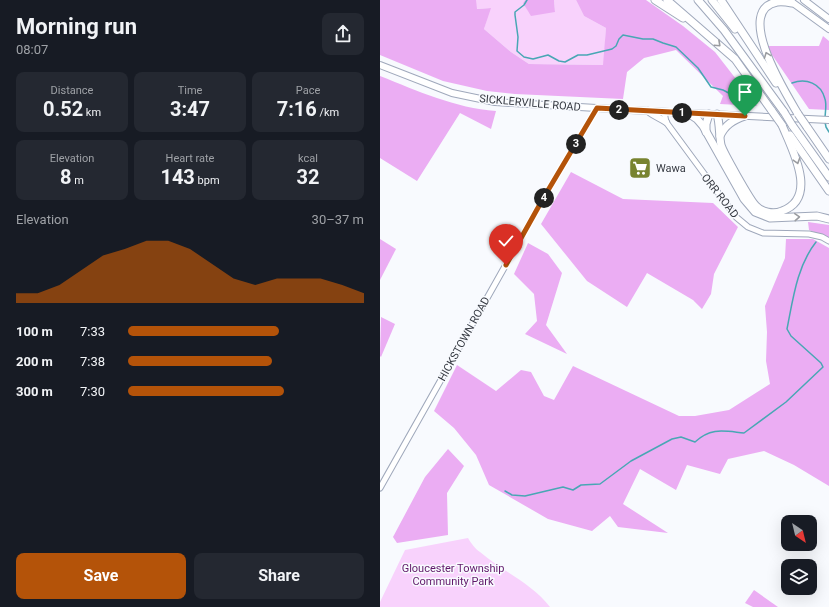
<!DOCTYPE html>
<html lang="en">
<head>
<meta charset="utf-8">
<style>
	:root { --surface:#171b24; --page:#242831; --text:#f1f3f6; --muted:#9ea1a6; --accent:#b45309 }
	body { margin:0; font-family:Roboto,sans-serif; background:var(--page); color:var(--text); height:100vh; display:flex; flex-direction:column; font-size:15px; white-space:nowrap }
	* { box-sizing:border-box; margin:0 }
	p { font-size:13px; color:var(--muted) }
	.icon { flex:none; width:22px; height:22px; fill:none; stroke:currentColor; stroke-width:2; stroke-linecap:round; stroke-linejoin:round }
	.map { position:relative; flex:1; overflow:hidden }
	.details { display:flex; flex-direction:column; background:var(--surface); width:380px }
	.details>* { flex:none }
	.needle { width:26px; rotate:145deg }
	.fabs { position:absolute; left:401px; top:515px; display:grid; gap:8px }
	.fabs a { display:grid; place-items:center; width:36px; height:36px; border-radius:8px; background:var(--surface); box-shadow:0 4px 16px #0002; font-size:20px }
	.pin { position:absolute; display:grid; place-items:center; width:34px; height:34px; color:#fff; margin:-41px -17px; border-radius:50% 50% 50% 0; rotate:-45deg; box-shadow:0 0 4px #0007 }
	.pin .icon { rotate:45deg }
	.km { position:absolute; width:20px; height:20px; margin:-10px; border-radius:50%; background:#222; color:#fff; font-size:11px; line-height:20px; text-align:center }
	.round { display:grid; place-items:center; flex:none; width:42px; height:42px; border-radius:8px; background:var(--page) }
	.overview { display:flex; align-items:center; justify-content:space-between; height:68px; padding:0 16px }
	h1 { font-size:22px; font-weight:700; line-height:30px }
	.stats { display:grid; grid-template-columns:repeat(3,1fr); gap:6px; height:68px; padding:4px 16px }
	.stats div { display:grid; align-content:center; border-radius:8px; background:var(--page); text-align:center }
	.stats b { font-size:20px; font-weight:700 }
	.stats small { font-size:11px; font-weight:400 }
	.stats p { font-size:11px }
	.chart { height:112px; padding:8px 16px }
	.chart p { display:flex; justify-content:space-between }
	.chart svg { width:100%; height:72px; margin-top:4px; fill:var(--accent); opacity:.7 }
	.primary-button { display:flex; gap:8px; margin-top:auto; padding:8px 16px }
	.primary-button a { flex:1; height:46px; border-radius:8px; background:var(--accent); color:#fff; font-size:16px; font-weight:700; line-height:46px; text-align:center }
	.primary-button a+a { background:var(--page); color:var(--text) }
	ul { padding:0 16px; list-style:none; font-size:13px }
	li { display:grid; grid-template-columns:64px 48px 1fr; align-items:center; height:30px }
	li i { height:10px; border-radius:5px; background:var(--accent) }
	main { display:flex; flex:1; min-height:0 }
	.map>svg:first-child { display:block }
</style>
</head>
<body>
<main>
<section class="details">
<div class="overview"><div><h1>Morning run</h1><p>08:07</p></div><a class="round"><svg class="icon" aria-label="share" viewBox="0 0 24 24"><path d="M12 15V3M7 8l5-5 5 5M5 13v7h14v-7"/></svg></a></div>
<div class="stats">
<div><p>Distance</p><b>0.52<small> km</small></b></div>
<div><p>Time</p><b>3:47</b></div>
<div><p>Pace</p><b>7:16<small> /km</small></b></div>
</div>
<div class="stats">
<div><p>Elevation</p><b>8<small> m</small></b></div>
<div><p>Heart rate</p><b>143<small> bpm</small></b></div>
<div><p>kcal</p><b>32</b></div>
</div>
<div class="chart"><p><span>Elevation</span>30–37 m</p>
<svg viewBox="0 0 160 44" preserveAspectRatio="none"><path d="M0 44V38L10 38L20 33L30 24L40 15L50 11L60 6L70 6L80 11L90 20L100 29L110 33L120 29L130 29L140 29L150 33L160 38V44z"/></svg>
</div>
<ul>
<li><b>100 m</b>7:33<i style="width:64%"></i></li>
<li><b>200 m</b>7:38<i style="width:61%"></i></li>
<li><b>300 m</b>7:30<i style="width:66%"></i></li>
</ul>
<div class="primary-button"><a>Save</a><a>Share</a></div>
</section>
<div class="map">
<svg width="449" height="607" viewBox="0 0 449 607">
	<rect width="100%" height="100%" fill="#f8fafe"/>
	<g fill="#f8d2fc">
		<path d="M 96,0 L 145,0 L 143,3 L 175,12 L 174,0 L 196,0 L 204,16 L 226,28 L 224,65 L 149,64 L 131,52 L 104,29 L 110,8 L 96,9 Z"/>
		<path d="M 88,538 C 91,543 95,549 100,552 C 123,572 152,583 170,607 L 0,607 L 0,602 L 25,550 Z"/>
	</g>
	<g fill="#ebadf3">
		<path d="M 0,0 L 96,0 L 97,9 L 111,8 L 104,29 L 131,52 L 149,64 L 223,65 L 226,28 L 204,16 L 196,0 L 266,0 L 303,26 L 335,52 L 377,106 L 340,104 L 343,96 L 296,50 L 264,58 L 247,72 L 243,99 L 135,94 L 107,91 L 63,81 L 0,55 Z"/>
		<path d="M 145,0 L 174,0 L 175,12 L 151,16 L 143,3 Z"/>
		<path d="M 443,36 L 449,41 L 449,110 L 429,109 L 386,46 L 439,46 Z"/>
		<path d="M 0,76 C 38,91 75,108 116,111 L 111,129 L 80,113 L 37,181 L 0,158 Z"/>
		<path d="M 191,172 L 243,199 L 333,203 L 358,227 L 334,274 L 331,294 L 322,309 L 313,300 L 267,273 L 247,307 L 207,281 L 161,224 Z"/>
		<path d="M 428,222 L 449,225 L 449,238 L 429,230 Z"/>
		<path d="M 0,239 L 16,249 L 0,280 Z"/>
		<path d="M 406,239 L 433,239 L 449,248 L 449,486 L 414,465 L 384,451 L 348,459 L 340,474 L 307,465 L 296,490 L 260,469 L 243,504 L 288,533 L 238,527 L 230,516 L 212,531 L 168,519 L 109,485 L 96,455 L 74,428 L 54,411 L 77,365 L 116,391 L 141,370 L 151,372 L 164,396 L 174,400 L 193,366 L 299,416 L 315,416 L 349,410 L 390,384 L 386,361 L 387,332 L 385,306 L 405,258 Z"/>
		<path d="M 148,243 L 168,254 L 182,273 L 166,325 L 187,354 L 145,334 L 157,321 L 154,294 L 134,274 Z"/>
		<path d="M 1,317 L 15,324 L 1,357 L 0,356 Z"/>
		<path d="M 68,449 L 84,466 L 67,493 L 68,535 L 17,543 L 13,537 L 45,477 Z"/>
		<path d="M 374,590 L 398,607 L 373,607 L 365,603 Z"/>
	</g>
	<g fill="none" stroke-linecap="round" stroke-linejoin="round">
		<g stroke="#48a7b4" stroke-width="1.5">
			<path d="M 147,0 L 144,5 L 135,12 L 135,15 L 138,37 L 137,51 L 144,57 L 153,59 L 168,55 L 179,61 L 185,62 L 198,55 L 207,55 L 232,49 L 236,46 L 239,39 L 243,35 L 263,39 L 273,39 L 283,43 L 296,47 L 318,68 L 331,87 L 343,90 L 360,99 L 369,97"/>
			<path d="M 412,83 C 426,78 441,83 445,99 C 447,105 445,112 445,119"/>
			<path d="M 445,122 L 446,127 L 449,132"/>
			<path d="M 125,491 L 132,495 L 145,496 L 183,487 L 193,490 L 201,485 L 220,484 L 251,461 L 292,439 L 301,437 L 315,442 C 331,427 344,431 364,433 L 406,402 L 443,367 L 441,363 L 411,336 L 407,329 C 413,299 417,266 436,242"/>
		</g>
		<g stroke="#9fa8bb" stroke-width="7">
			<g id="minor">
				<path d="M 284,112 L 286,122 L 356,217 L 368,227 L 383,233 L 429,234 L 442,237 L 449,241"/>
				<path d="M 0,488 L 164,197 L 217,108"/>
			</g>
		</g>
		<g stroke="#9fa8bb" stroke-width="8">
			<g id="major">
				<path d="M 409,0 L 449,29"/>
				<path d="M 424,0 L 449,19"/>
				<path d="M 0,65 L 72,93 L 115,102 L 250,110 L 449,120"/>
				<path d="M 268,111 C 274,116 280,118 286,122"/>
			</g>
		</g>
		<g stroke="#9fa8bb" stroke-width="9">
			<g id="highway">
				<path d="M 275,0 L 303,18"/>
				<path d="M 287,0 L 355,59 L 392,111"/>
				<path d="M 318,0 L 344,30 L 404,112"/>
				<path d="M 332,0 L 355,29"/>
				<path d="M 341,0 L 396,83"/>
				<path d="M 412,3 C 407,2 402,1 397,2 C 353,10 407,95 418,114"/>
				<path d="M 308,113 L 317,119 L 323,126 L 364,199 L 375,212 L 390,218 L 437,216 L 449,219"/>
				<path d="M 337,114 C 340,124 339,135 341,145 C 343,152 370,200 376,206 C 382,212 393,215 402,211 C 439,198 412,149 402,125"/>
				<path d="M 412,125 L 449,177"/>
				<path d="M 427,127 L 449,159"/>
				<path d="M 326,132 L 326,124 L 329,114"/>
				<path d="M 410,135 L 449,191"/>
				<path d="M 340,136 C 345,125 353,120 365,116"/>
			</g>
		</g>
		<use href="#minor" stroke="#fff" stroke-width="5"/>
		<use href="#major" stroke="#fff" stroke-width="6"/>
		<use href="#highway" stroke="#fff" stroke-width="7"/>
		<g stroke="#9fa8bb" stroke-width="9" stroke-linecap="butt">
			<g id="highway-bridge">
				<path d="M 392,111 L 402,125"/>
				<path d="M 404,112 L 412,125"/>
				<path d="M 418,114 L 427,127"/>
			</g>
		</g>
		<use href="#highway-bridge" stroke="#fff" stroke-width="7"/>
	</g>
	<defs><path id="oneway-chevron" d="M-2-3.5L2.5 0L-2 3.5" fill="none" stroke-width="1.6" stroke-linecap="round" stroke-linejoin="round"/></defs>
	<g stroke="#9a9ca0">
		<use href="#oneway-chevron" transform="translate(338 44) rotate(43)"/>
		<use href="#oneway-chevron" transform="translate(387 55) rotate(-111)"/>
		<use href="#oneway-chevron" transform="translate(417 161) rotate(73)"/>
		<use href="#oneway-chevron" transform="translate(417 217) rotate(-4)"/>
	</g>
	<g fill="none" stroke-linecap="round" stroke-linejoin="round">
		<g stroke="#fff" stroke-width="8">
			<path id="route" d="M 126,265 L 164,197 L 217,108 L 365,116"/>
		</g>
		<use href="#route" stroke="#b45309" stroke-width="5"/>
	</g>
	<defs>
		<g id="supermarket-square" transform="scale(1.15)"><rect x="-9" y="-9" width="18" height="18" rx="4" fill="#788330" stroke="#f8fafe"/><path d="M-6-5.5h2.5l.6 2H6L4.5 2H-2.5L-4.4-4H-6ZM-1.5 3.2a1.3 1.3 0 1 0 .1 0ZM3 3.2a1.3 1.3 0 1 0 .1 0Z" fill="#fff"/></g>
	</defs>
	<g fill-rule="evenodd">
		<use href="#supermarket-square" x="260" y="168"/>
	</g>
	<g text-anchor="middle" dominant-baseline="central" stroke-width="3" stroke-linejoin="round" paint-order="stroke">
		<g font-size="11" fill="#363a42" stroke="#f8fafe">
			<text transform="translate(150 103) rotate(5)">SICKLERVILLE ROAD</text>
			<text transform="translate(340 196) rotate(52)">ORR ROAD</text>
			<text transform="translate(84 339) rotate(-61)">HICKSTOWN ROAD</text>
		</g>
		<g font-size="11" fill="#363a42" stroke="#f8fafe" text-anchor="start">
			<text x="276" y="168">Wawa</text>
		</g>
		<g font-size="11" fill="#61186b" stroke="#f8fafe">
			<text x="73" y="568">Gloucester Township<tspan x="73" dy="13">Community Park</tspan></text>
		</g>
	</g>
</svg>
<div class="fabs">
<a><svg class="needle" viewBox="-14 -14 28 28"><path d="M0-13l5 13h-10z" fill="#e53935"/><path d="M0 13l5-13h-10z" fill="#9ea1a6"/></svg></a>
<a><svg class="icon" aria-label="layers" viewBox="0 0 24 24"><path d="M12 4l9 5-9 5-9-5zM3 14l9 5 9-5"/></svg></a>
</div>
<div class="pin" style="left:365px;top:116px;background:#1e9e55"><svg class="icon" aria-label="arrive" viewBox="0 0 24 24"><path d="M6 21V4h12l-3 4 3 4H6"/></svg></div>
<div class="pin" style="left:126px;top:265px;background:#d93025"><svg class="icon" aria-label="check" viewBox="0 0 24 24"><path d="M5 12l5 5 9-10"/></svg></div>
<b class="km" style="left:302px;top:113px">1</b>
<b class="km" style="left:239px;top:110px">2</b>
<b class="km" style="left:196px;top:144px">3</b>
<b class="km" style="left:164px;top:198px">4</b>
</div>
</main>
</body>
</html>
